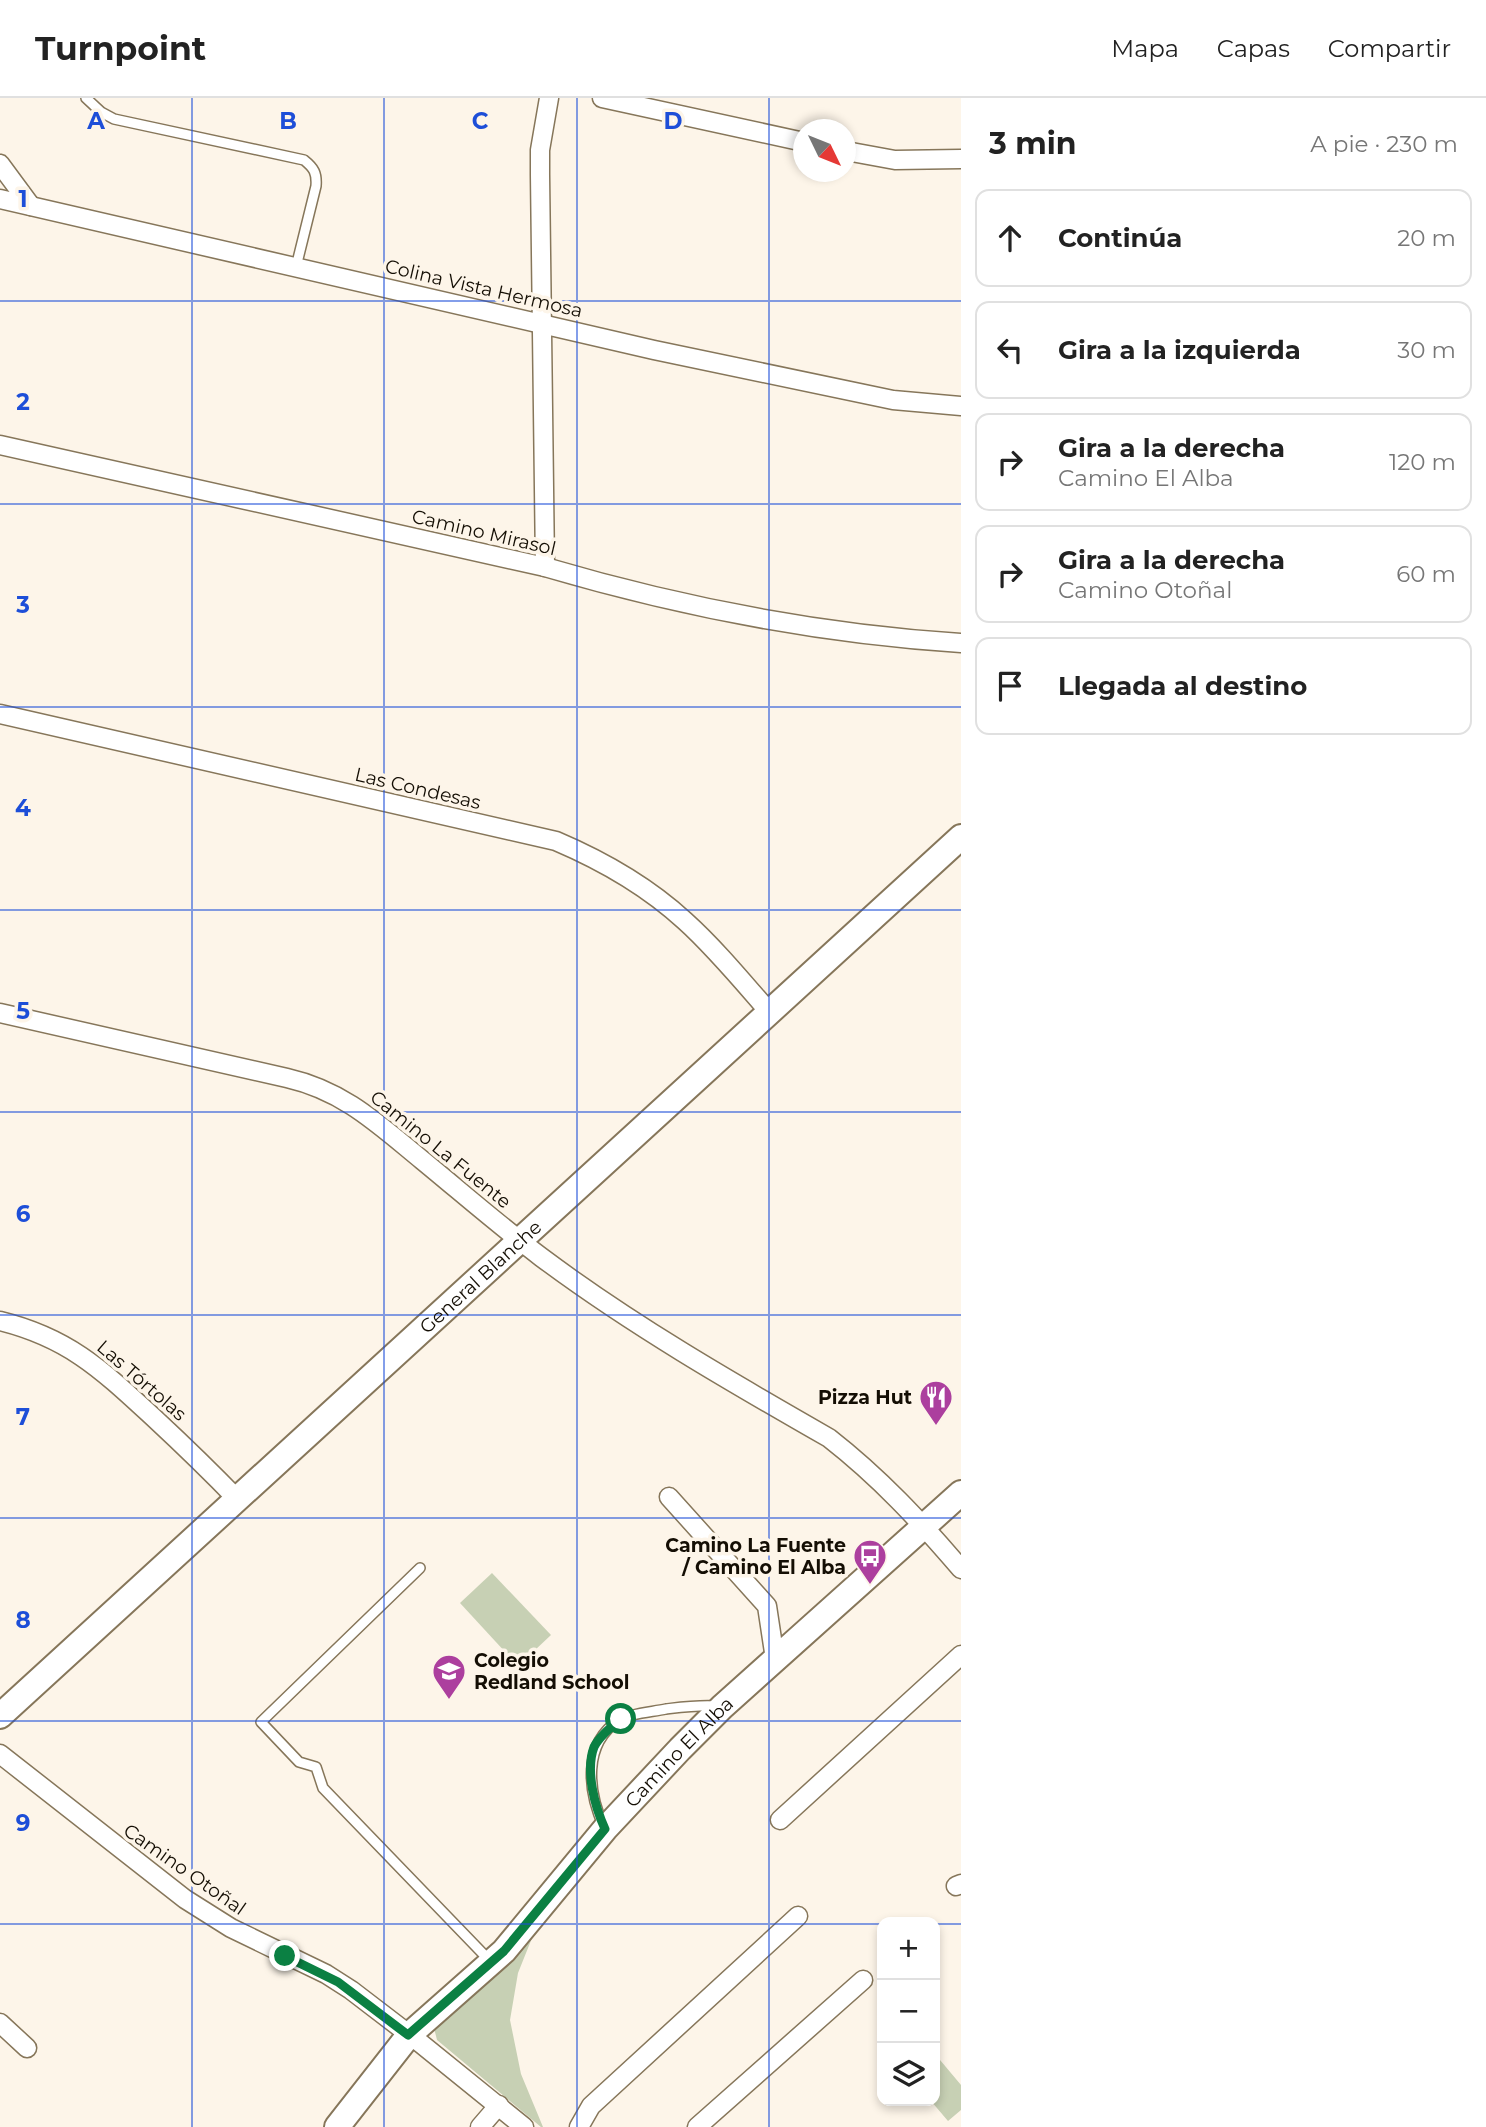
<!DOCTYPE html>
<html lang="es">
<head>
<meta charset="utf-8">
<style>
  :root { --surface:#fff; --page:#f6f6f6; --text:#222; --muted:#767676; --line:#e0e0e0 }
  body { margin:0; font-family:Montserrat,sans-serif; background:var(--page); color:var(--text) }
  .controls { position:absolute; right:21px; bottom:21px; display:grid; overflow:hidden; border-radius:14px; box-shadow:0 4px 10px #0003 }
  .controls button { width:63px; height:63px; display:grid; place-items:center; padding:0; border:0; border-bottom:2px solid var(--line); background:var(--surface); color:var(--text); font:35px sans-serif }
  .compass { position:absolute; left:793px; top:21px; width:63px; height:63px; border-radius:50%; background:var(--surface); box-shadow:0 4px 10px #0003; rotate:133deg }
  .stop { position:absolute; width:21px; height:21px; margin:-16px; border:5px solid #0b8043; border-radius:50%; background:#fff }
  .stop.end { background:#0b8043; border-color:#fff; box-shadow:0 2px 7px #0008 }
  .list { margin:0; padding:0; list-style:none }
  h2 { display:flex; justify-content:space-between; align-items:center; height:91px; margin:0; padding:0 28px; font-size:30px }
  h2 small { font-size:23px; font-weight:400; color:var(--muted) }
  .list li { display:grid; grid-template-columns:46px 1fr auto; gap:21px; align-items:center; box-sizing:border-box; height:98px; margin:0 14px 14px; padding:0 14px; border:2px solid var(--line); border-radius:14px }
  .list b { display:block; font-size:26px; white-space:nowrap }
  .list p { margin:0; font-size:23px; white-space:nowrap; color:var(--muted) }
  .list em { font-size:23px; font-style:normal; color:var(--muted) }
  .icon { flex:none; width:38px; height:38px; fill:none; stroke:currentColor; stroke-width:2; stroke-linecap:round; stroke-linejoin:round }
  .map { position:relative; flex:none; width:961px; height:2029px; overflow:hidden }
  header { display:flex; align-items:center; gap:42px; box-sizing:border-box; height:98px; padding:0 35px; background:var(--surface); border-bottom:2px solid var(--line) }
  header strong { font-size:33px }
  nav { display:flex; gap:38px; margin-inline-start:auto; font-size:24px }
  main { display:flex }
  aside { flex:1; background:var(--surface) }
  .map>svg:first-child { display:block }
  .green { fill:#c7d0b4 }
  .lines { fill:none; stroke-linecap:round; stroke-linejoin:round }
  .service-casing { stroke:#86765a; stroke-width:12 }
  .minor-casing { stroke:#86765a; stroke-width:21 }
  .secondary-casing { stroke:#86765a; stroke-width:28 }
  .service { stroke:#fff; stroke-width:9 }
  .minor { stroke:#fff; stroke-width:18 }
  .secondary { stroke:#fff; stroke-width:24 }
  .route { stroke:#0b8043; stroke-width:9 }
  .grid { fill:none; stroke:#1d4ed8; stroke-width:2; stroke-opacity:0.55 }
  .labels { text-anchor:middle; stroke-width:7; stroke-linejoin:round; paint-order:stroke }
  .street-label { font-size:19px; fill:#140e04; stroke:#fdf5e9 }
  .poi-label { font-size:19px; font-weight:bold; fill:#140e04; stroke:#fdf5e9; text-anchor:end }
  .grid-label { font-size:23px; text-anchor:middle; font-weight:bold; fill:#1d4ed8; stroke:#fdf5e9; stroke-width:7; stroke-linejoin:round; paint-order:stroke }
</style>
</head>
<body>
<header>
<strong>Turnpoint</strong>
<nav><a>Mapa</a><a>Capas</a><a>Compartir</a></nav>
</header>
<main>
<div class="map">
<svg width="961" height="2029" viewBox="0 0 961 2029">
  <rect width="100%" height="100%" fill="#fdf5e9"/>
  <g class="green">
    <polygon points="492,1475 551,1537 518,1568 460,1505"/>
    <polygon points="544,1810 518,1875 510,1922 521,1976 543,2029 541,2029 437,1942 433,1926"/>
    <polygon points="935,1956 961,1987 961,2012 948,2023 931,2003 935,2003"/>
  </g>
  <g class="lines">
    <defs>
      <g id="service">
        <path d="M86,0l15,14 13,7 190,41c10,8 13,13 12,26l-20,81"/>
        <polyline points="420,1470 261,1624 299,1664 316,1669 323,1690 490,1863"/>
        <path d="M604,1729c-16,-35 -22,-83 15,-107 12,-7 33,-8 47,-11 17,-2 32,-4 49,-3"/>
      </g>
      <g id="minor">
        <polyline points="602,0 804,44"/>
        <polyline points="846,53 895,62 961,61"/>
        <polyline points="0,66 31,108"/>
        <polyline points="0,101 654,252 893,302 961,308"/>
        <path d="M0,347l545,122c136,40 274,67 416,76"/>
        <polyline points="545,469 540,77 540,52 549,0"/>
        <path d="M0,616l556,127c47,20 91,45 129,80 30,27 58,61 85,92"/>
        <path d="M0,915l287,65c57,13 91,46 135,82 39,32 78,66 119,97 91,68 190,125 288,181 50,39 91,83 132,131"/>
        <path d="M0,1223c69,17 102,49 153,96 29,27 57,54 85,83"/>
        <polyline points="669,1399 767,1508 775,1561"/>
        <polyline points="0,1656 185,1801 231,1830 326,1876 351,1892 419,1944 524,2029"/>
        <polyline points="780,1722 961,1557"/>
        <polyline points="956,1788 961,1786"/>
        <polyline points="0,1925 27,1950"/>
        <polyline points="480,2029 499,2007"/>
        <polyline points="579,2029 591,2008 798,1818"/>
        <polyline points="697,2029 863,1882"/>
      </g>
      <g id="secondary">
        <path id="s1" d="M0,1618l961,-879"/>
        <path id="s2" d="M337,2029l72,-92 95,-84 101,-122 75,-80 42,-42 239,-214"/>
      </g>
    </defs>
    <use href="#service" class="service-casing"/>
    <use href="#minor" class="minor-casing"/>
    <use href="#secondary" class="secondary-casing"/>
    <use href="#service" class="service"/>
    <use href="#minor" class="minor"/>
    <use href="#secondary" class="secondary"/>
  </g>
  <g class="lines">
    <path class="route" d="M285,1858l53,26 70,53 96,-84 101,-122c-10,-22 -20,-58 -11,-82 5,-10 18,-21 27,-28"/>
  </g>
  <path class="grid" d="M192,0v2029M384,0v2029M577,0v2029M769,0v2029M0,203h961M0,406h961M0,609h961M0,812h961M0,1014h961M0,1217h961M0,1420h961M0,1623h961M0,1826h882M935,1826h26"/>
  <defs>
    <symbol id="restaurant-pin" viewBox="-11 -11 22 30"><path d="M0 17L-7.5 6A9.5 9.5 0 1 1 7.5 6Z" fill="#ac3f9e" stroke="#fdf5e9"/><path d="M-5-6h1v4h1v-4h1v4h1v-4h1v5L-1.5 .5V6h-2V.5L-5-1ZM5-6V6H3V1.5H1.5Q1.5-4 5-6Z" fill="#fff"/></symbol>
    <symbol id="bus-pin" viewBox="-11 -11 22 30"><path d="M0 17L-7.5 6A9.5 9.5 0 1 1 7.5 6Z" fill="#ac3f9e" stroke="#fdf5e9"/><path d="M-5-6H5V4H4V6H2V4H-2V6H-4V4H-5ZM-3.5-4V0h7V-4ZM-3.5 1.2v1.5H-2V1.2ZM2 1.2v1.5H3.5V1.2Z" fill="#fff"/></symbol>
    <symbol id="school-pin" viewBox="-11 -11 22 30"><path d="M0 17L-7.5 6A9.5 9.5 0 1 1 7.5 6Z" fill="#ac3f9e" stroke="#fdf5e9"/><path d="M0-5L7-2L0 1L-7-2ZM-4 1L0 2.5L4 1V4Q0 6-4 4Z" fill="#fff"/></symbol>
  </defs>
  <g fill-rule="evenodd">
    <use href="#restaurant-pin" x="917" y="1280" width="38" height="52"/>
    <use href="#bus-pin" x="851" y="1439" width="38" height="52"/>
    <use href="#school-pin" x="430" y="1554" width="38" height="52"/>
  </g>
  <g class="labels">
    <g class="street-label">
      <text transform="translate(484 190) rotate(13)" y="7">Colina Vista Hermosa</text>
      <text transform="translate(484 434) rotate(13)" y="7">Camino Mirasol</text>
      <text transform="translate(418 690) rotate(13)" y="7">Las Condesas</text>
      <text transform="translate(441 1051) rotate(39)" y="7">Camino La Fuente</text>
      <text dy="7" stroke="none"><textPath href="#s1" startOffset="651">General Blanche</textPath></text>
      <text transform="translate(142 1282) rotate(41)" y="7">Las Tórtolas</text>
      <text dy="7" stroke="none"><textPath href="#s2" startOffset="509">Camino El Alba</textPath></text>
      <text transform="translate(185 1771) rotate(35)" y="7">Camino Otoñal</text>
    </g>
    <g class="poi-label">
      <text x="912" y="1306">Pizza Hut</text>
      <text x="846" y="1454">Camino La Fuente<tspan x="846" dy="22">/ Camino El Alba</tspan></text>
      <text x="474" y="1569" text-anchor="start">Colegio<tspan x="474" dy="22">Redland School</tspan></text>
    </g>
  </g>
  <g class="grid-label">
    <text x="96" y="31">A</text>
    <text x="288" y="31">B</text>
    <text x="480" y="31">C</text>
    <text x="673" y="31">D</text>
    <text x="23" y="109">1</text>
    <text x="23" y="312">2</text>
    <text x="23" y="515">3</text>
    <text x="23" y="718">4</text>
    <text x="23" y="921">5</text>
    <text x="23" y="1124">6</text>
    <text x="23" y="1327">7</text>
    <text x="23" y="1530">8</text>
    <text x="23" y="1733">9</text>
  </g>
</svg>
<div class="controls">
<button>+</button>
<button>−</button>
<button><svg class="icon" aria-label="layers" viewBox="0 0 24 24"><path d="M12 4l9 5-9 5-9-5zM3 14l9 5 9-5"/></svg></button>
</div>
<svg class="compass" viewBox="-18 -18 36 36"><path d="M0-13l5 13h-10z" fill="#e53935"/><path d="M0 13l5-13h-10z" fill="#767676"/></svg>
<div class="stop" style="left:621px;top:1621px"></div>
<div class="stop end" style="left:285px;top:1858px"></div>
</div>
<aside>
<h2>3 min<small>A pie · 230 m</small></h2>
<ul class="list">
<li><svg class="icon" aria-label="ahead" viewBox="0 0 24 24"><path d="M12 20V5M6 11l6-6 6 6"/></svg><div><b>Continúa</b></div><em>20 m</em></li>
<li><svg class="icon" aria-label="left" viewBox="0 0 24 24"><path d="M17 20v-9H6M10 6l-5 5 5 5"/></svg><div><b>Gira a la izquierda</b></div><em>30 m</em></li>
<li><svg class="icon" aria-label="right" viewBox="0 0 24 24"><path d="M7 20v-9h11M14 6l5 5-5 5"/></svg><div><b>Gira a la derecha</b><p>Camino El Alba</p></div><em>120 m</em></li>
<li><svg class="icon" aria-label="right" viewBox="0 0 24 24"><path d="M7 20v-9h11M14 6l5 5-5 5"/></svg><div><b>Gira a la derecha</b><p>Camino Otoñal</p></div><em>60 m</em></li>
<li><svg class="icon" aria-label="arrive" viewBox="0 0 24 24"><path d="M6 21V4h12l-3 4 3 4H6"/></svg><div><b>Llegada al destino</b></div></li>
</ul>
</aside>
</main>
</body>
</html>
